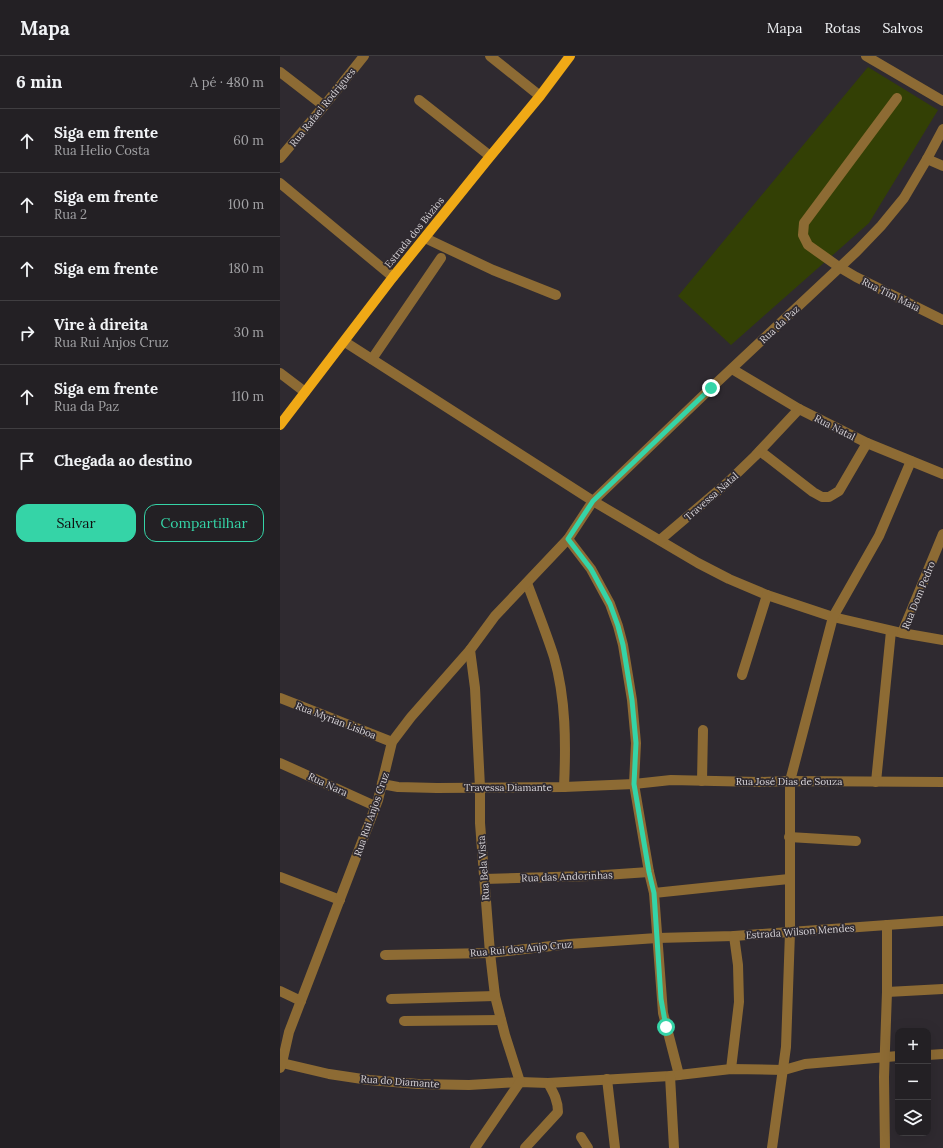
<!DOCTYPE html>
<html lang="pt">
<head>
<meta charset="utf-8">
<style>
  :root { --surface:#232024; --page:#2f2d31; --text:#f1f3f6; --muted:#a3a3a6; --line:#403e41; --accent:#35d4a7 }
  body { margin:0; font-family:Lora,serif; background:var(--page); color:var(--text) }
  .controls { position:absolute; right:12px; bottom:12px; display:grid; overflow:hidden; border-radius:8px; box-shadow:0 4px 16px #0002 }
  .controls button { width:36px; height:36px; display:grid; place-items:center; padding:0; border:0; border-bottom:1px solid var(--line); background:var(--surface); color:var(--text); font:20px sans-serif }
  .stop { position:absolute; width:12px; height:12px; margin:-9px; border:3px solid #35d4a7; border-radius:50%; background:#fff }
  .stop.end { background:#35d4a7; border-color:#fff; box-shadow:0 1px 4px #0008 }
  .list { margin:0; padding:0; list-style:none }
  h2 { display:flex; justify-content:space-between; align-items:center; height:52px; margin:0; padding:0 16px; font-size:17px }
  h2 small { font-size:13px; font-weight:400; color:var(--muted) }
  .list li { display:grid; grid-template-columns:26px 1fr auto; gap:12px; align-items:center; box-sizing:border-box; height:64px; padding:0 16px; border-top:1px solid var(--line) }
  .list b { display:block; font-size:15px; white-space:nowrap }
  .list p { margin:0; font-size:13px; white-space:nowrap; color:var(--muted) }
  .list em { font-size:13px; font-style:normal; color:var(--muted) }
  .actions { display:flex; gap:8px; padding:12px 16px }
  .actions a { flex:1; padding:9px 0; border:1px solid var(--accent); border-radius:12px; text-align:center; font-size:14px; color:var(--accent) }
  .actions .main { background:var(--accent); color:#111 }
  .icon { flex:none; width:22px; height:22px; fill:none; stroke:currentColor; stroke-width:2; stroke-linecap:round; stroke-linejoin:round }
  .map { position:relative; flex:none; width:663px; height:1092px; overflow:hidden }
  header { display:flex; align-items:center; gap:24px; box-sizing:border-box; height:56px; padding:0 20px; background:var(--surface); border-bottom:1px solid var(--line) }
  header strong { font-size:19px }
  nav { display:flex; gap:22px; margin-inline-start:auto; font-size:14px }
  main { display:flex }
  aside { flex:1; background:var(--surface) }
  .map>svg:first-child { display:block }
  .green { fill:#334005 }
  .lines { fill:none; stroke-linecap:round; stroke-linejoin:round }
  .minor { stroke:#8d6b34; stroke-width:10 }
  .major { stroke:#f0a916; stroke-width:10 }
  .route { stroke:#35d4a7; stroke-width:5 }
  .labels { text-anchor:middle; stroke-width:3.5; stroke-linejoin:round; paint-order:stroke }
  .street-label { font-size:10px; fill:#d7d3d7; stroke:#2f2a30 }
</style>
</head>
<body>
<header>
<strong>Mapa</strong>
<nav><a>Mapa</a><a>Rotas</a><a>Salvos</a></nav>
</header>
<main>
<aside>
<h2>6 min<small>A pé · 480 m</small></h2>
<ul class="list">
<li><svg class="icon" aria-label="ahead" viewBox="0 0 24 24"><path d="M12 20V5M6 11l6-6 6 6"/></svg><div><b>Siga em frente</b><p>Rua Helio Costa</p></div><em>60 m</em></li>
<li><svg class="icon" aria-label="ahead" viewBox="0 0 24 24"><path d="M12 20V5M6 11l6-6 6 6"/></svg><div><b>Siga em frente</b><p>Rua 2</p></div><em>100 m</em></li>
<li><svg class="icon" aria-label="ahead" viewBox="0 0 24 24"><path d="M12 20V5M6 11l6-6 6 6"/></svg><div><b>Siga em frente</b></div><em>180 m</em></li>
<li><svg class="icon" aria-label="right" viewBox="0 0 24 24"><path d="M7 20v-9h11M14 6l5 5-5 5"/></svg><div><b>Vire à direita</b><p>Rua Rui Anjos Cruz</p></div><em>30 m</em></li>
<li><svg class="icon" aria-label="ahead" viewBox="0 0 24 24"><path d="M12 20V5M6 11l6-6 6 6"/></svg><div><b>Siga em frente</b><p>Rua da Paz</p></div><em>110 m</em></li>
<li><svg class="icon" aria-label="arrive" viewBox="0 0 24 24"><path d="M6 21V4h12l-3 4 3 4H6"/></svg><div><b>Chegada ao destino</b></div></li>
</ul>
<div class="actions"><a class="main">Salvar</a><a>Compartilhar</a></div>
</aside>
<div class="map">
<svg width="663" height="1092" viewBox="0 0 663 1092">
  <rect width="100%" height="100%" fill="#2f2a30"/>
  <polygon class="green" points="588,11 658,54 589,167 451,289 398,240"/>
  <g class="lines">
    <g class="minor">
      <polyline points="210,0 260,40"/>
      <polyline points="586,0 663,45"/>
      <polyline points="0,16 44,50"/>
      <polyline points="617,42 524,167 523,179 528,189 559,211 576,221 663,264"/>
      <polyline points="139,44 210,100"/>
      <polyline points="0,102 44,50 84,0"/>
      <polyline points="647,103 663,110"/>
      <polyline points="0,127 113,221"/>
      <polyline points="145,182 213,214 276,239"/>
      <polyline points="65,286 313,445 418,507 449,523 487,539 553,561 622,577 663,584"/>
      <polyline points="92,303 161,202"/>
      <polyline points="452,313 519,353 587,387 663,418"/>
      <polyline points="0,317 25,336"/>
      <polyline points="480,395 533,436 542,441 549,441 559,435 587,387"/>
      <polyline points="288,483 311,513 330,548 338,570 343,589 352,644 356,687 354,728 369,816 374,837 383,957 399,1019"/>
      <polyline points="380,484 447,427 475,400 519,353"/>
      <path d="M247,527c9,24 19,49 27,74 12,42 12,87 10,130"/>
      <polyline points="622,577 663,478"/>
      <polyline points="190,594 195,632 200,731 200,767 210,897 215,940 225,979 240,1026"/>
      <polyline points="462,619 487,539"/>
      <polyline points="0,642 112,686"/>
      <polyline points="0,707 95,750"/>
      <polyline points="422,725 423,674"/>
      <polyline points="596,726 611,575"/>
      <polyline points="102,728 118,731 157,732 284,731 354,728 391,724 479,726 510,725 663,726"/>
      <polyline points="509,781 576,785"/>
      <polyline points="0,821 60,844"/>
      <polyline points="204,823 310,820 369,816"/>
      <polyline points="374,837 509,823"/>
      <polyline points="105,899 210,897 289,888 377,882 454,880 663,865"/>
      <polyline points="0,935 21,945"/>
      <polyline points="607,936 663,933"/>
      <polyline points="111,943 215,940"/>
      <polyline points="124,965 221,964"/>
      <polyline points="648,999 663,998"/>
      <polyline points="2,1007 49,1018 89,1024 138,1028 189,1029 240,1026 268,1027 390,1020 451,1013 504,1014 525,1008 618,1000"/>
      <polyline points="0,1012 2,1007 9,976 98,744 112,686 131,661 190,594 215,560 288,483 313,445 431,332 577,195 601,170 624,142 647,103 663,73"/>
      <polyline points="451,1013 459,946 458,909 454,880"/>
      <polyline points="390,1020 394,1092"/>
      <polyline points="327,1023 335,1092"/>
      <polyline points="301,1081 308,1092"/>
      <polyline points="195,1092 240,1026"/>
      <path d="M245,1092l33,-36c0,-12 -5,-20 -10,-29"/>
      <polyline points="492,1092 506,991 510,876 510,725 553,561 599,480 631,405"/>
      <polyline points="605,1092 604,1021 607,936 607,869"/>
    </g>
    <polyline class="major" points="0,369 113,221 208,103 260,40 290,0"/>
  </g>
  <g class="lines">
    <polyline class="route" points="386,971 381,943 374,837 369,816 354,728 356,687 352,644 343,589 338,570 330,548 311,513 288,483 313,445 431,332"/>
  </g>
  <g class="labels">
    <g class="street-label">
      <text transform="translate(42 51) rotate(-51)" y="4">Rua Rafael Rodrigues</text>
      <text transform="translate(134 176) rotate(-51)" y="4">Estrada dos Búzios</text>
      <text transform="translate(611 238) rotate(26)" y="4">Rua Tim Maia</text>
      <text transform="translate(499 268) rotate(-43)" y="4">Rua da Paz</text>
      <text transform="translate(555 371) rotate(27)" y="4">Rua Natal</text>
      <text transform="translate(431 440) rotate(-41)" y="4">Travessa Natal</text>
      <text transform="translate(638 539) rotate(-68)" y="4">Rua Dom Pedro</text>
      <text transform="translate(56 664) rotate(21)" y="4">Rua Myrian Lisboa</text>
      <text x="509" y="729">Rua José Dias de Souza</text>
      <text transform="translate(48 728) rotate(25)" y="4">Rua Nara</text>
      <text x="228" y="735">Travessa Diamante</text>
      <text transform="translate(91 758) rotate(-71)" y="4">Rua Rui Anjos Cruz</text>
      <text transform="translate(203 812) rotate(-94)" y="4">Rua Bela Vista</text>
      <text transform="translate(287 820) rotate(-2)" y="4">Rua das Andorinhas</text>
      <text transform="translate(520 875) rotate(-4)" y="4">Estrada Wilson Mendes</text>
      <text transform="translate(241 892) rotate(-5)" y="4">Rua Rui dos Anjo Cruz</text>
      <text transform="translate(120 1025) rotate(4)" y="4">Rua do Diamante</text>
    </g>
  </g>
</svg>
<div class="controls">
<button>+</button>
<button>−</button>
<button><svg class="icon" aria-label="layers" viewBox="0 0 24 24"><path d="M12 4l9 5-9 5-9-5zM3 14l9 5 9-5"/></svg></button>
</div>
<div class="stop" style="left:386px;top:971px"></div>
<div class="stop end" style="left:431px;top:332px"></div>
</div>
</main>
</body>
</html>
